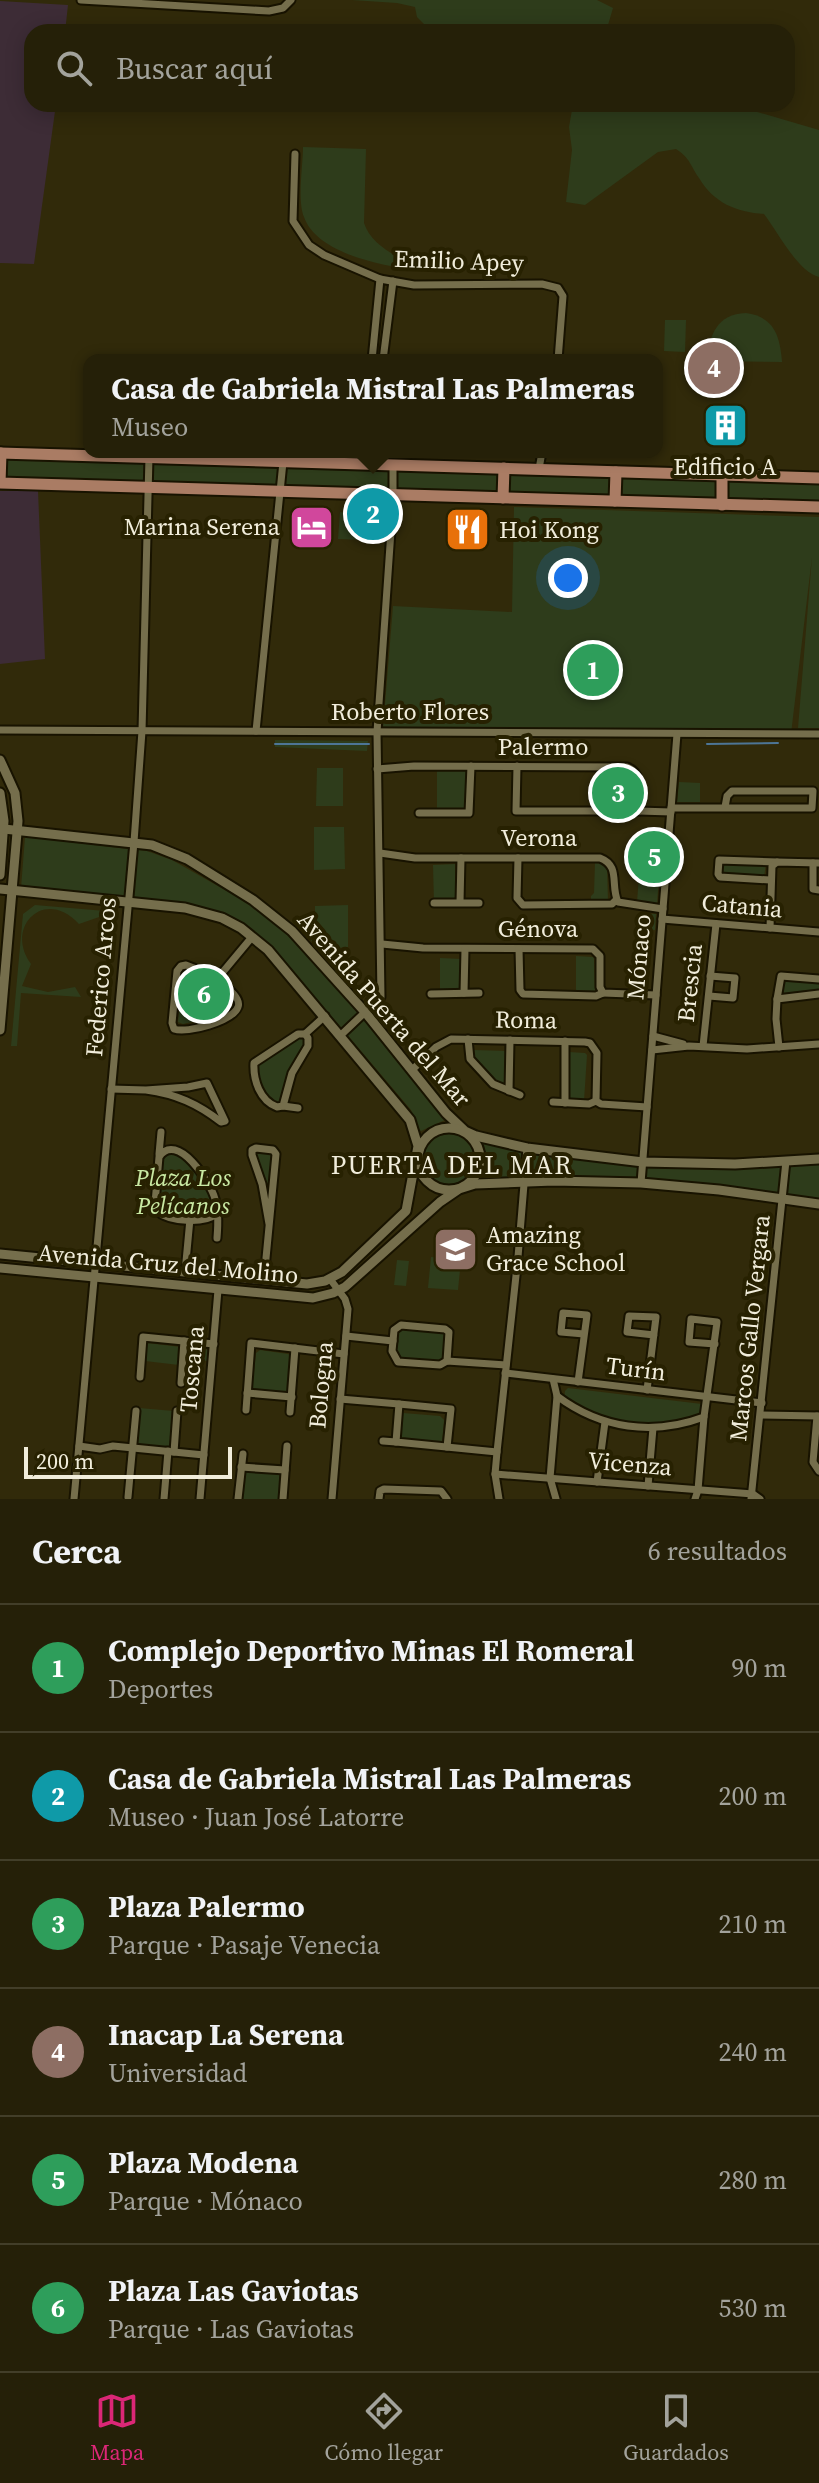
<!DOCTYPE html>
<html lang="es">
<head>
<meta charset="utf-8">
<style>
  :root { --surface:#252008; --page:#2d2812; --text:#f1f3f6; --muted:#a3a39c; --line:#423e29; --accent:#db2777 }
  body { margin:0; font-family:"Source Serif 4",serif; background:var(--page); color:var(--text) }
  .scale { position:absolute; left:24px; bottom:20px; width:208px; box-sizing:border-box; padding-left:8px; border:4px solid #f1eddb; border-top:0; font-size:22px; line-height:28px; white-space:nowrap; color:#f1eddb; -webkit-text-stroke:6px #272101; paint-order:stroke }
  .you { position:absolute; left:568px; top:578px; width:28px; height:28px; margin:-20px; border:6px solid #fff; border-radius:50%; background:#1a73e8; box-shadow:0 0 0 12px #1a73e833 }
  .badge { display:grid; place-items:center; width:52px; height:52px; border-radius:50%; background:var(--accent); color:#fff; font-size:26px; font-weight:700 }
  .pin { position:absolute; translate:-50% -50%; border:4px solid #fff; box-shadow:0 2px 8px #0006 }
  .popup { position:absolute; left:83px; top:354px; width:580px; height:104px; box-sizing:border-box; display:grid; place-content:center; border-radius:16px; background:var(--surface); filter:drop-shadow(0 2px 6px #0005); font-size:26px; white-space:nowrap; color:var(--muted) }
  .popup b { font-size:30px; color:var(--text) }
  .popup::after { content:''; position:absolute; left:50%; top:100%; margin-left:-16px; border:16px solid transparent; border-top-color:var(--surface) }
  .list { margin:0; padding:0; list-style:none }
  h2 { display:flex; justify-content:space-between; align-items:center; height:104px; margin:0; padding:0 32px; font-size:34px }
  h2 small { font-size:26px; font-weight:400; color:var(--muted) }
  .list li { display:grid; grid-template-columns:52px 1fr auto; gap:24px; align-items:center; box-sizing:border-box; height:128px; padding:0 32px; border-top:2px solid var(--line) }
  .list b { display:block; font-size:30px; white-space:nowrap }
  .list p { margin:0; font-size:26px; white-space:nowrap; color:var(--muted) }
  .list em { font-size:26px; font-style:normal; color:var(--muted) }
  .icon { flex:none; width:44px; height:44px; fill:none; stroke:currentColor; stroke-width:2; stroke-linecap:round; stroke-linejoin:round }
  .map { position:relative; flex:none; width:819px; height:1499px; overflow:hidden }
  .search { position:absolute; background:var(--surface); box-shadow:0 4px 20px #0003; left:24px; right:24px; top:24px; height:88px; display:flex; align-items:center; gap:20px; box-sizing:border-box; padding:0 28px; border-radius:24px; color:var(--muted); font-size:30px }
  .sheet { height:872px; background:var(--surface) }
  nav { display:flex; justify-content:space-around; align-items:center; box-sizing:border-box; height:112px; border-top:2px solid var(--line); background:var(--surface); font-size:22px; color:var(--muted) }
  nav a { display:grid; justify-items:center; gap:4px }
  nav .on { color:var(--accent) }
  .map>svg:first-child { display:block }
  .industrial { fill:#3d2c36 }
  .green { fill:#2e3c1b }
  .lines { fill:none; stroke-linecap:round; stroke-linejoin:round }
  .stream { stroke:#4d7596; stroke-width:2 }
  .minor-casing { stroke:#181300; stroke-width:11 }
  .tertiary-casing { stroke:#181300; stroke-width:13 }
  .primary-casing { stroke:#181300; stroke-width:15 }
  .minor { stroke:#756e4c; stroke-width:7 }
  .tertiary { stroke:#756e4c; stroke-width:9 }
  .primary { stroke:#aa7c64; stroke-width:11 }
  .labels { text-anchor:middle; stroke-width:8; stroke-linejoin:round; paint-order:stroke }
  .street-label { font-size:24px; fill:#f1eddb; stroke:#272101 }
  .poi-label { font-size:24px; fill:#f1eddb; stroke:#272101; text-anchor:start }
  .park-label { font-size:24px; font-style:italic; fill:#c9e9a3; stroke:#272101 }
  .neighbourhood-label { font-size:26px; letter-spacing:2px; fill:#f1eddb; stroke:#272101 }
</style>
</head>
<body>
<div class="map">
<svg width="819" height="1499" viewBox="0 0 819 1499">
  <rect width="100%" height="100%" fill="#312a0a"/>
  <g class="industrial">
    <polygon points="0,1 68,5 65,32 32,32 32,104 56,104 34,264 0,263"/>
    <polygon points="0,491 38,491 45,659 0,664"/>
  </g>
  <g class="green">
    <polygon points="352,0 597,0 613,8 606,32 534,32 524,29 520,32 432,32 417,17 415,7 397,3"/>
    <path d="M573,104h157l89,26v147c-21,-5 -42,-46 -55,-63 -28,-2 -50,-11 -65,-36 -9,-13 -9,-20 -23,-29l-18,3 -73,53 -19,-3 6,-52 -3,-23z"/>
    <path d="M303,147l63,2 -2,74c8,25 40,37 62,48 -36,-3 -109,-16 -122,-54 -7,-17 -1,-51 -1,-70z"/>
    <path d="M746,313c29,4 34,24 36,49l-75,-1c2,-26 10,-47 39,-48z"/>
    <polygon points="665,320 686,320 685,352 664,351"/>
    <polygon points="0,456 819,481 819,505 0,480"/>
    <polygon points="514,507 819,517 819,728 798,728 812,557 791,734 383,728 393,606 512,612"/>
    <polygon points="340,512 350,513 350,518 356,517 356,524 361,525 361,531 366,532 365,540 338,539"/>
    <polygon points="275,740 368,741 367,751 275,747"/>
    <polygon points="317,768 343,768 343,806 316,806"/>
    <polygon points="437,769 466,769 466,810 437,809"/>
    <polygon points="605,770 626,771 630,775 630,808 606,808"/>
    <polygon points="679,782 700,783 700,802 677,802"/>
    <polygon points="314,827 344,827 345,869 314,870"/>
    <polygon points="25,837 147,851 172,860 255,907 282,929 366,1021 447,1117 447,1119 421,1131 419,1129 411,1110 276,951 254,932 229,917 192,905 150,899 21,888"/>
    <polygon points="648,839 662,839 657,904 637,902 639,876 644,875"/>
    <polygon points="726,862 766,864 764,877 725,875 721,872 721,865"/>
    <polygon points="595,863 607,864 608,901 591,902 591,896 594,893"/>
    <polygon points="455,864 455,897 451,902 434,903 433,865"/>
    <path d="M35,905l82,7 2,4h-17l-23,8c-35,-38 -75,4 -48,40l-9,22 26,6 27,-5 6,10 -60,-4 -4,53h-6l12,-132z"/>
    <polygon points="348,905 348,947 338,948 337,967 303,932 315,921 315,906"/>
    <polygon points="639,914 656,914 655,930 637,929"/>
    <polygon points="576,956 593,957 594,959 595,994 576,994"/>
    <polygon points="440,958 462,959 463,992 440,993"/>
    <path d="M185,968c18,8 38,16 47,34 -14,12 -31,18 -49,22l-5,-2 5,-53z"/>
    <polygon points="789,979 819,983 819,989 784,993 783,981"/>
    <polygon points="299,1035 306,1039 306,1046 281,1104 270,1103 256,1077 256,1064"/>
    <polygon points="473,1050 508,1051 507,1089 500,1086 472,1058"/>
    <polygon points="569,1052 585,1053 587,1055 584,1101 567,1100"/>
    <circle cx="449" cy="1158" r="26"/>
    <path d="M480,1143c51,6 102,18 153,23 62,5 125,-1 186,-3v40l-161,-24 -80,-3 -98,3c6,-12 9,-25 0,-36z"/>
    <polygon points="256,1151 274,1153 270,1186 264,1184 254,1156"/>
    <path d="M164,1153h13c20,17 35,33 37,60l-8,5 -43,-4 -6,-11 4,-46z"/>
    <polygon points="431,1257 461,1260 458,1290 428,1288"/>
    <polygon points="397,1260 409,1261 406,1286 394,1285"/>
    <polygon points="401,1325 449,1332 447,1361 440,1365 398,1362 394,1357 394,1330"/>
    <polygon points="147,1343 181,1347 179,1365 145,1361"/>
    <polygon points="185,1346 205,1348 208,1351 208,1361 184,1359"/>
    <polygon points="260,1350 288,1354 291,1356 288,1392 285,1396 255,1393 252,1390 256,1353"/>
    <path d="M568,1388l134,16 -1,9c-43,19 -98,10 -137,-14l1,-8z"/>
    <polygon points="139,1408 174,1411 171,1447 136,1444"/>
    <polygon points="403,1413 440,1416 444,1420 442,1444 404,1440 401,1437"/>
    <polygon points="244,1471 282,1474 280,1499 242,1499"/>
  </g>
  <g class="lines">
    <g class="stream">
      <polyline points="275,744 369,744"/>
      <polyline points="707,744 778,743"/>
    </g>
    <defs>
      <g id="minor">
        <polyline points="81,0 269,11 283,8 291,0"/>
        <polyline points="295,154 293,221 309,245 324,255 380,279 414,285 542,284 558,288 563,296 558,360"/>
        <polyline points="372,360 380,279"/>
        <polyline points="383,360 393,281"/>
        <polyline points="370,464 372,452"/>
        <polyline points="539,469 542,452"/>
        <polyline points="0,730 819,734"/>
        <polyline points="256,731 283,462"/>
        <polyline points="517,766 516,811 639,811"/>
        <path d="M377,769l37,-3 213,1c17,6 12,29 12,44l32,1"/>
        <polyline points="671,808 812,808 813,791 732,791 727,796 725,807"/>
        <polyline points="419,813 469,813 471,766"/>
        <path d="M380,853l35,5h185c21,8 10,27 18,44l45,7"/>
        <polyline points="518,858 517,898 523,905 612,904 616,900"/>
        <polyline points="813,863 813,889 819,890"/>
        <polyline points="770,880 720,877 718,874 719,860 777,862"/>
        <polyline points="460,902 461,858"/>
        <polyline points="434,903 479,903"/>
        <polyline points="662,919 819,932"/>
        <polyline points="770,928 772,866 777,862 819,863"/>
        <polyline points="382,944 423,948 593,949 600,956 600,987 603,993 656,995"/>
        <polyline points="519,949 520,990 523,994 596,996 603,993"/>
        <path d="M186,965c12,4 58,27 52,42 -5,14 -51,27 -64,22l-2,-6 5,-52 4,-5z"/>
        <polyline points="217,979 252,937"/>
        <polyline points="464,993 465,949"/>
        <polyline points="431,994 479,993"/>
        <polyline points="709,996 733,998 735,978 710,976"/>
        <polyline points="777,999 781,976 819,979"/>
        <path d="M298,1034h7l3,4v8l-16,27 -9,33 -6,1c-17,-6 -24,-27 -23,-44z"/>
        <polyline points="305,1034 325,1016"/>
        <polyline points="341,1035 381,997 377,732 393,502 393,465"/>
        <polyline points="653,1036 683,1044"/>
        <polyline points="468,1039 470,1059 493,1084 520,1095"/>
        <polyline points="703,1046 716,924"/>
        <polyline points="779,1047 776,1019 777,999 819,994"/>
        <polyline points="652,1050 689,1046 747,1049 819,1044"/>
        <polyline points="412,1070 436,1047 451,1039 585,1042 590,1043 597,1053 596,1101 601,1104 647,1107"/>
        <path d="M111,1089l35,1 42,-3 19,-4 18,38 -4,1c-23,-18 -45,-28 -75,-32"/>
        <polyline points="509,1091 510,1040"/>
        <polyline points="553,1102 589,1104 596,1101"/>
        <polyline points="565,1103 565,1041"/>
        <polyline points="283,1106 298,1108"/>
        <polyline points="159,1154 161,1132"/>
        <polyline points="641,1183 677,734"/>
        <path d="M216,1214c-12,10 -47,8 -59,-3l-2,-8 4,-46c18,-27 52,26 56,42 4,12 3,27 2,39"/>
        <polyline points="185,1272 190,1219"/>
        <polyline points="264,1279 276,1154 273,1150 256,1148 252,1150 252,1155 262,1184 269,1224"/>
        <polyline points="330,1279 345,1299 348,1309 332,1499"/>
        <polyline points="346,1336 393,1341 392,1351 398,1362 440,1365 447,1361 506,1365"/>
        <polyline points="393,1341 394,1330 401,1325 445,1329 449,1332 447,1361"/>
        <polyline points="505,1373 762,1403"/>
        <polyline points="140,1377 143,1337 214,1344"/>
        <path d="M553,1379l4,17c44,33 96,40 147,21l13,-95 -26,-3 -2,23 26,2"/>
        <polyline points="578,1382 587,1315 563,1313 561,1332 584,1334"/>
        <polyline points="181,1383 184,1341"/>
        <polyline points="647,1390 656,1317 629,1316 627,1332 654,1335"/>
        <polyline points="247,1393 292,1397"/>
        <polyline points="340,1399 399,1404 396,1442 497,1452"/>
        <polyline points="399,1404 451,1409 447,1447"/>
        <polyline points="246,1410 251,1343 344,1354"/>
        <polyline points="290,1412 295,1348"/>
        <polyline points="761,1415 819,1416"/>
        <polyline points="817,1416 813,1462 819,1471"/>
        <polyline points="383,1441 396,1442"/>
        <polyline points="79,1446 100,1449 113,1446 204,1455"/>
        <polyline points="174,1452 177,1411"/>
        <polyline points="241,1467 285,1470"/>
        <polyline points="495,1474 753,1494 760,1499"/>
        <polyline points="597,1482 605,1422"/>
        <polyline points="648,1486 653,1428"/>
        <polyline points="128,1497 136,1411"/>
        <polyline points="74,1499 134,842 142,731 149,457"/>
        <polyline points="164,1499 168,1451"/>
        <polyline points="200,1499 218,1290"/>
        <polyline points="238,1499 243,1454"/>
        <polyline points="283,1499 287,1446"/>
        <polyline points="379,1499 380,1491 384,1489 441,1491 447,1499"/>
        <polyline points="499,1499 495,1474 497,1452 518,1257 527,1148"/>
        <polyline points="556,1499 550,1478 557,1396"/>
        <polyline points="695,1499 698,1490 704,1417"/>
        <polyline points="751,1499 786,1161"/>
      </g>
      <g id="tertiary">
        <polyline points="0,760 15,793 18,821 0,1030"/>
        <polyline points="0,793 4,821 0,875"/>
        <polyline points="4,829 152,845 187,859 253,900 292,931 365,1012 446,1113 465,1131 476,1136 527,1148 643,1162 735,1164 819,1159"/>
        <polyline points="0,889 185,908 222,918 241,928 268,950 410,1120 418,1146 406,1211 342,1272 325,1281 307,1284 0,1254"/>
        <circle cx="449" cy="1159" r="31"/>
        <polyline points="0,1268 313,1298 333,1293 345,1287 440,1202 459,1189 475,1184 554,1181 641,1183 719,1190 819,1204"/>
      </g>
      <g id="primary">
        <polyline points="0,453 819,478"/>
        <polyline points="1,453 0,483 819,507"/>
        <polyline points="503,498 504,468"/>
        <polyline points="615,501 616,472"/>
        <polyline points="722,505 722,475"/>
      </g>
    </defs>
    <use href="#minor" class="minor-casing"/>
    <use href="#tertiary" class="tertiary-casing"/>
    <use href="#primary" class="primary-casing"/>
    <use href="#minor" class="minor"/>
    <use href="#tertiary" class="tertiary"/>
    <use href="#primary" class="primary"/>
  </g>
  <defs>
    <symbol id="building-square" viewBox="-11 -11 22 22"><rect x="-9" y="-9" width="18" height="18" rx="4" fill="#0f9aa8" stroke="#272101"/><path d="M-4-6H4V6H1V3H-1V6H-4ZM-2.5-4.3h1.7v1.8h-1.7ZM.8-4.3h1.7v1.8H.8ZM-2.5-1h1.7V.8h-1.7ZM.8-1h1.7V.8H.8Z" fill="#fff"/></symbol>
    <symbol id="hotel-square" viewBox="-11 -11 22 22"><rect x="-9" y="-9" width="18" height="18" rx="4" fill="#d1479c" stroke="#272101"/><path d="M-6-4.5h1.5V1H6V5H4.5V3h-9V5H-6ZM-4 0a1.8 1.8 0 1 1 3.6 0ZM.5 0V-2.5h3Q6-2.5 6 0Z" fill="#fff"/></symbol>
    <symbol id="restaurant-square" viewBox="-11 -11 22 22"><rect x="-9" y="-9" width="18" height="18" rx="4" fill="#e8710a" stroke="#272101"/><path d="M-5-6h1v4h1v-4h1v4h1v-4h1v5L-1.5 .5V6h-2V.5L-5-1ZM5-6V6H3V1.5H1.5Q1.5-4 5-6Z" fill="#fff"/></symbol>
    <symbol id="school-square" viewBox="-11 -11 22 22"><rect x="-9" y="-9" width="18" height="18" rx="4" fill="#8d6e63" stroke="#272101"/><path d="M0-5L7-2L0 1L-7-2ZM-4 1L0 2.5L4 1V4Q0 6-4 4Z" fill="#fff"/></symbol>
  </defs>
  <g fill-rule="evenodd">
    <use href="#building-square" x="700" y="400" width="51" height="51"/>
    <use href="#hotel-square" x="286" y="502" width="51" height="51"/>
    <use href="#restaurant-square" x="442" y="504" width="51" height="51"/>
    <use href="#school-square" x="430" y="1224" width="51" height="51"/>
  </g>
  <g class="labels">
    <g class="street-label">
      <text transform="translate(459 261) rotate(2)" y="8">Emilio Apey</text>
      <text x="410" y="720">Roberto Flores</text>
      <text x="543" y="755">Palermo</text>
      <text x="539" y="846">Verona</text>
      <text transform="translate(742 906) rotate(5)" y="8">Catania</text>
      <text x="538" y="937">Génova</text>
      <text transform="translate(639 957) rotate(-85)" y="8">Mónaco</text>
      <text transform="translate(101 977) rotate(-85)" y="8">Federico Arcos</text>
      <text transform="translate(690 983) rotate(-84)" y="8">Brescia</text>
      <text transform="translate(384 1009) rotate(49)" y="8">Avenida Puerta del Mar</text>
      <text transform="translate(526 1020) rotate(1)" y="8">Roma</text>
      <text transform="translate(168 1264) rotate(5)" y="8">Avenida Cruz del Molino</text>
      <text transform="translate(750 1328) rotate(-84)" y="8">Marcos Gallo Vergara</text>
      <text transform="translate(192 1369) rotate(-85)" y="8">Toscana</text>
      <text transform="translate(636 1369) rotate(7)" y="8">Turín</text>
      <text transform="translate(321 1385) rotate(-85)" y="8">Bologna</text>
      <text transform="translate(630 1464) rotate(5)" y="8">Vicenza</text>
    </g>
    <g class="poi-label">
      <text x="725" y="475" text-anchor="middle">Edificio A</text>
      <text x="280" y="535" text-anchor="end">Marina Serena</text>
      <text x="499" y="538">Hoi Kong</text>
      <text x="486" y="1243">Amazing<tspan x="486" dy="28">Grace School</tspan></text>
    </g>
    <g class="park-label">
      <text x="183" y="1186">Plaza Los<tspan x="183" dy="28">Pelícanos</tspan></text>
    </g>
    <g class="neighbourhood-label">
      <text x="452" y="1174">PUERTA DEL MAR</text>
    </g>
  </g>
</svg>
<div class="scale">200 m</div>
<div class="you"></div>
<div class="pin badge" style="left:593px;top:670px;background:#2e9e5b">1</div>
<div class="pin badge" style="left:373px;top:514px;background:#0f9aa8">2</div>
<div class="popup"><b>Casa de Gabriela Mistral Las Palmeras</b>Museo</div>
<div class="pin badge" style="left:618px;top:793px;background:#2e9e5b">3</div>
<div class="pin badge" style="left:714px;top:368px;background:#8d6e63">4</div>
<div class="pin badge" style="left:654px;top:857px;background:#2e9e5b">5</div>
<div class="pin badge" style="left:204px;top:994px;background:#2e9e5b">6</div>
<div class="search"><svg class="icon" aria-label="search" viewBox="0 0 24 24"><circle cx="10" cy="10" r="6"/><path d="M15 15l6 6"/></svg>Buscar aquí</div>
</div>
<section class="sheet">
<h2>Cerca<small>6 resultados</small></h2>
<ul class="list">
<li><span class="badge" style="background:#2e9e5b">1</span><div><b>Complejo Deportivo Minas El Romeral</b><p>Deportes</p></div><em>90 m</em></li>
<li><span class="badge" style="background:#0f9aa8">2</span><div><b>Casa de Gabriela Mistral Las Palmeras</b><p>Museo · Juan José Latorre</p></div><em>200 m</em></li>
<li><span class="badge" style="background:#2e9e5b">3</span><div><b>Plaza Palermo</b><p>Parque · Pasaje Venecia</p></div><em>210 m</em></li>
<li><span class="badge" style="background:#8d6e63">4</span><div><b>Inacap La Serena</b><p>Universidad</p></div><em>240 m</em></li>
<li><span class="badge" style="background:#2e9e5b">5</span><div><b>Plaza Modena</b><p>Parque · Mónaco</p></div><em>280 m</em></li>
<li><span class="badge" style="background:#2e9e5b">6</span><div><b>Plaza Las Gaviotas</b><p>Parque · Las Gaviotas</p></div><em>530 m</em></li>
</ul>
</section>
<nav>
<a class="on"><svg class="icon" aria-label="map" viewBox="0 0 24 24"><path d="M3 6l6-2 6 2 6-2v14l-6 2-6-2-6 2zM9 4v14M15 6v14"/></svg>Mapa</a>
<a><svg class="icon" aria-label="directions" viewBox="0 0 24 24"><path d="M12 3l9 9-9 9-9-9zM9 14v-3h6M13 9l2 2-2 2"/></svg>Cómo llegar</a>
<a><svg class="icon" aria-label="saved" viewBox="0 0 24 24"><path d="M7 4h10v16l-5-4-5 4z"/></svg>Guardados</a>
</nav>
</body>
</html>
